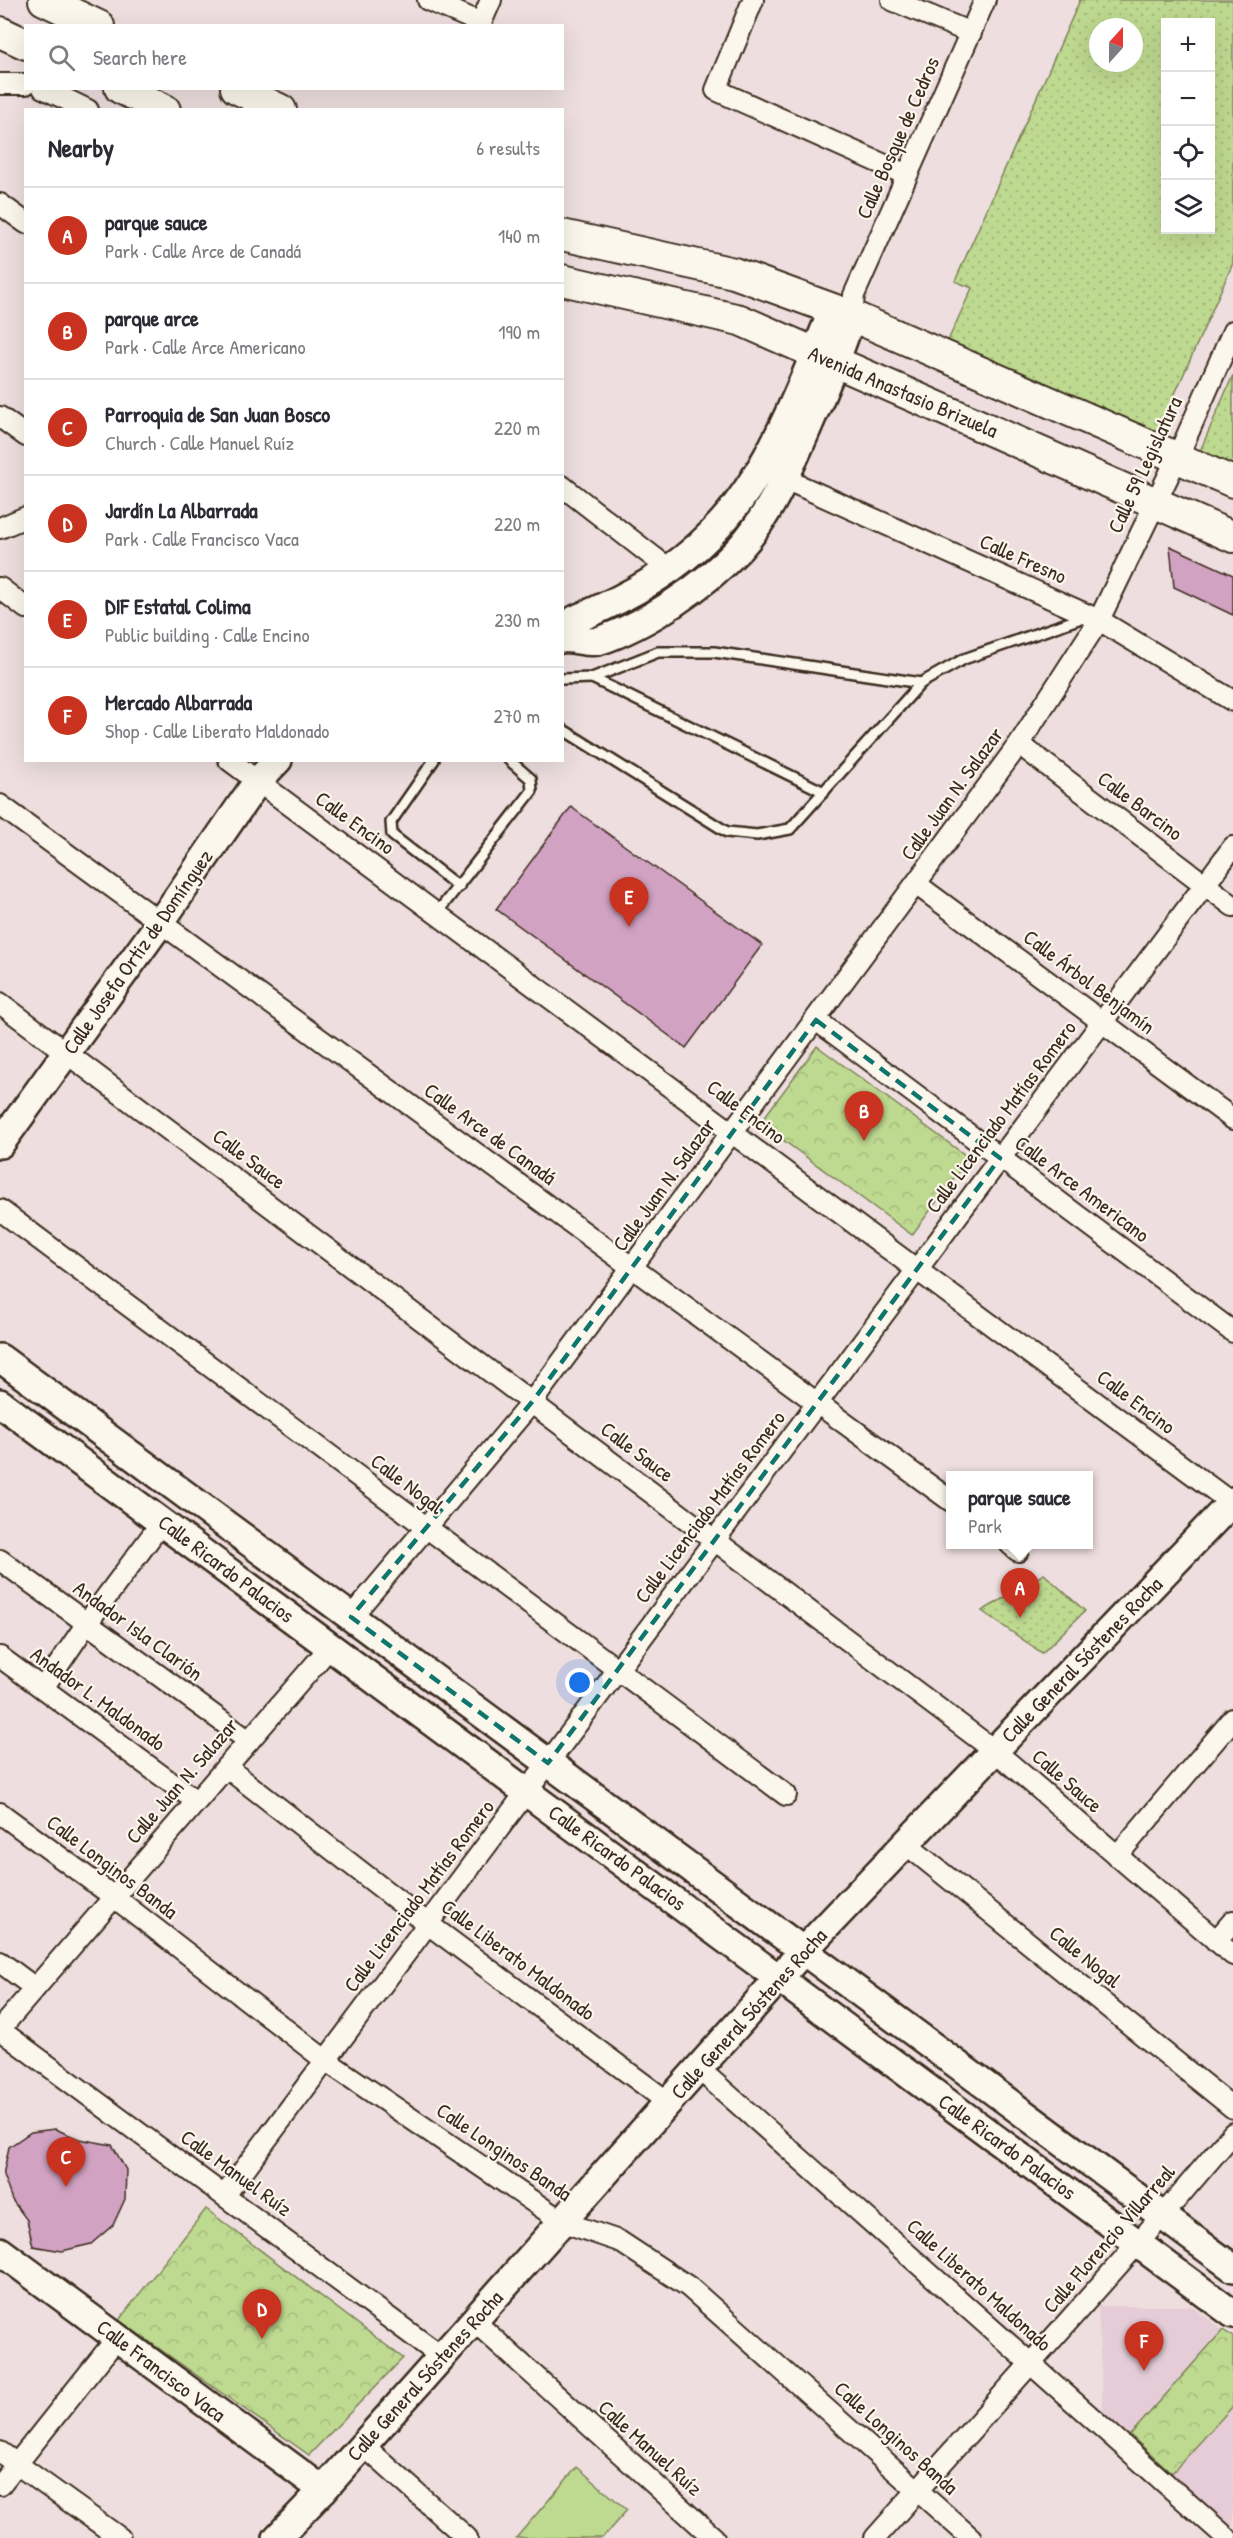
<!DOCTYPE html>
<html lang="en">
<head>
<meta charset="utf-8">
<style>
  :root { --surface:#fff; --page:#f2f2f3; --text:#2b2b33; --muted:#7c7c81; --line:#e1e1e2; --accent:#c8321e }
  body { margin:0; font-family:"Patrick Hand",sans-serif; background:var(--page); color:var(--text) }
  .controls { position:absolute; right:18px; top:18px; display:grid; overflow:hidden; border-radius:0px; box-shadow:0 6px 24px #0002 }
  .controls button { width:54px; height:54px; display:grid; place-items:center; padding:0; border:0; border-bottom:2px solid var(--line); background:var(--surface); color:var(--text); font:30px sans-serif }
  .compass { position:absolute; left:1089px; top:18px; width:54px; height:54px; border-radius:50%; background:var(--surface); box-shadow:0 6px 24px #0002; rotate:21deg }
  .you { position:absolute; left:580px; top:1683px; width:21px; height:21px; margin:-15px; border:4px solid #fff; border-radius:50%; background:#1a73e8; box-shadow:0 0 0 9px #1a73e833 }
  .badge { display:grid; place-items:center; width:39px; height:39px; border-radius:50%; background:var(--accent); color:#fff; font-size:20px; font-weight:700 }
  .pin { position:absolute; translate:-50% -50px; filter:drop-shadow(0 2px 3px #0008) }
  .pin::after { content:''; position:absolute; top:32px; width:21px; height:18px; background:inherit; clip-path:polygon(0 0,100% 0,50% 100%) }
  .popup { position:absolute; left:946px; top:1471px; width:147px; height:78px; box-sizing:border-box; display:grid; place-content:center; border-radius:0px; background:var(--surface); filter:drop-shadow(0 2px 4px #0005); font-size:20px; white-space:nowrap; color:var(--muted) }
  .popup b { font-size:22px; color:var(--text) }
  .popup::after { content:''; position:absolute; left:50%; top:100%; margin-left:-12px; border:12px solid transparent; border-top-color:var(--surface) }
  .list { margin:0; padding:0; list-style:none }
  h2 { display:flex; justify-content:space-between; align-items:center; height:78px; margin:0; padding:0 24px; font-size:26px }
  h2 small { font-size:20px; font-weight:400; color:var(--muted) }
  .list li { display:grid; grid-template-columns:39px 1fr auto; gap:18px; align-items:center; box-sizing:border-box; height:96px; padding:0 24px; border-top:2px solid var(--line) }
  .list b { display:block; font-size:22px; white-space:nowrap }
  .list p { margin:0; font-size:20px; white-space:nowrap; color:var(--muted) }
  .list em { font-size:20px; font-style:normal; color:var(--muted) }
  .icon { flex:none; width:33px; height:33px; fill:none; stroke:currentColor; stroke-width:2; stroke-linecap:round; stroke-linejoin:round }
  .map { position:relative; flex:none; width:1233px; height:2538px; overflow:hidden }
  .search { position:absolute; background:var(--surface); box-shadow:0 6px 24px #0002; left:24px; top:24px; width:540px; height:66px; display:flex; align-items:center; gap:15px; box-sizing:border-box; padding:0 21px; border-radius:0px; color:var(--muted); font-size:22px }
  .panel { position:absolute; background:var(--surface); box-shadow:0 6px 24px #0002; left:24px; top:108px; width:540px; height:654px; border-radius:0px }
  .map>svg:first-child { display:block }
  .built { fill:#e5ccd6 }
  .grass { fill:url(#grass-dots); stroke:#7c8257; stroke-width:1.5; fill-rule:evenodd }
  .park { fill:url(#park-crowns); stroke:#7c8257; stroke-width:1.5 }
  .pitch { fill:#bed990; stroke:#7c8257; stroke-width:1.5 }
  .building { fill:#d1a2c2; stroke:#3b2a1e; stroke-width:1.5 }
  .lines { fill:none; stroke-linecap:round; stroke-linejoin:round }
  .lane-casing { stroke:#3b2a1e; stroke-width:14 }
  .street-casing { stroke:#3b2a1e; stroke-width:24 }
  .secondary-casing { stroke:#3b2a1e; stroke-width:32 }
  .primary-casing { stroke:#3b2a1e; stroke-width:34 }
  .lane { stroke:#fbf7ec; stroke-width:9 }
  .street { stroke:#fbf7ec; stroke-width:20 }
  .secondary { stroke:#fbf7ec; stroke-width:27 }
  .primary { stroke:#fbf7ec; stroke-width:30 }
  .marked { fill:none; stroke:#0f766e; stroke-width:4.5; stroke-dasharray:12 8; stroke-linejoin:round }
  .labels { text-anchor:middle; stroke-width:4.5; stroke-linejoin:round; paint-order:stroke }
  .street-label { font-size:21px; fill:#3b2a1e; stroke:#fbf7ec }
</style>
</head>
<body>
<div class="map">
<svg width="1233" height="2538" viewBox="0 0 1233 2538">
  <defs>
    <pattern id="grass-dots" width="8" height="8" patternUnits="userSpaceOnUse" patternTransform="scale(1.5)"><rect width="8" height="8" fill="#bed990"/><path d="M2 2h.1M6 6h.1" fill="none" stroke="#a4ba7c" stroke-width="1.8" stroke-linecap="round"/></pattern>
    <pattern id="park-crowns" width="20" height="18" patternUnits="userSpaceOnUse" patternTransform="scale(1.5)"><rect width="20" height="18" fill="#bed990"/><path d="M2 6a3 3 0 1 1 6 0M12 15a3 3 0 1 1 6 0" fill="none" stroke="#a4ba7c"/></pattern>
  </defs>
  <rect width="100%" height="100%" fill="#eededf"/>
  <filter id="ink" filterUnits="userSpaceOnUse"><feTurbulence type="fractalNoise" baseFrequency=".0167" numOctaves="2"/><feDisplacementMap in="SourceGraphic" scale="12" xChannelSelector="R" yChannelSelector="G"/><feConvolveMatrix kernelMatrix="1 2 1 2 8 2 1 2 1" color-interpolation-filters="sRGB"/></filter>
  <g filter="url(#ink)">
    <g class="built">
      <polygon points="1098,2306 1191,2306 1223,2330 1130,2435 1103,2412"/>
      <polygon points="1233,2406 1233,2529 1172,2473"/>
    </g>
    <g class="grass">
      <path d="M1080,0h153v263l-75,169 -212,-87 26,-57 -17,-7zM1166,22h44v208h-44zM1098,27h36v36h-36z"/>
      <polygon points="1233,375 1233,466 1200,451"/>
      <polygon points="1044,1574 1085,1611 1042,1653 982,1611"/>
    </g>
    <g class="park">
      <polygon points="817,1046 969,1158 912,1235 760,1123"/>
      <polygon points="206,2209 403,2358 309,2455 119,2320"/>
      <polygon points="1223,2330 1233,2337 1233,2406 1172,2473 1130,2435"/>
    </g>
    <polygon class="pitch" points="577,2467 627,2510 602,2538 516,2538"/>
    <g class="building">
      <polygon points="1170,546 1233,575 1233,615 1174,587"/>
      <polygon points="571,807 762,945 686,1048 496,909"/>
      <polygon points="55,2129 79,2139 112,2145 126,2170 125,2199 113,2225 91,2244 62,2251 33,2246 27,2220 12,2200 3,2175 9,2147 31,2132"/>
    </g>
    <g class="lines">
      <defs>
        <g id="lane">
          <polyline points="592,678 824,792"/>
          <polyline points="562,679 592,678 658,652 714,652 921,683"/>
          <polyline points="562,729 727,832 757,835 790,829 921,683 964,659 1087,616"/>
          <polyline points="434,760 391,822 392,835 459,887"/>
          <polyline points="437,913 532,791 531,779 509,760"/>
        </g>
        <g id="street">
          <polyline points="428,0 481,23 491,0"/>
          <polyline points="753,0 716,90 907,175"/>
          <polyline points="892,0 971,33"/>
          <polyline points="0,84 26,84"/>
          <polyline points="43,88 88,110"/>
          <polyline points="0,204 26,223"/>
          <polyline points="852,316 854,295 985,0"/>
          <polyline points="0,417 26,436"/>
          <polyline points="785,479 1099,620 1233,701"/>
          <polyline points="562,486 669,569"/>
          <polyline points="0,528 26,517"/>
          <polyline points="0,588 26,608"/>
          <polyline points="1019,744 1233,906"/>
          <polyline points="229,760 1233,1504"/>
          <polyline points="0,805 951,1501"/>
          <polyline points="916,884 1233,1119"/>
          <polyline points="0,1003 995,1751 1233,1955"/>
          <polyline points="816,1020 1233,1332"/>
          <polyline points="0,1210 786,1795"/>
          <polyline points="1010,1544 1018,1551"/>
          <polyline points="0,1560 249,1741"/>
          <polyline points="351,1617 532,1402 1019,744 1099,620 1178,456 1233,331"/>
          <polyline points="0,1657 196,1801"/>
          <polyline points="43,1688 87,1623 162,1522"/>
          <polyline points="226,1767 428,1924 669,2103"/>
          <polyline points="0,1813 114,1897 325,2060 563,2222 619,2241 689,2287 971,2538"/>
          <polyline points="906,1844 1233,2108"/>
          <polyline points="1117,1856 1233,1719"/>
          <polyline points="1216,1941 1233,1921"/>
          <polyline points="0,1962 35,1988"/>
          <polyline points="0,2029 330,1647"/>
          <polyline points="0,2030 442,2357"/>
          <polyline points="699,2069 1227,2538"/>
          <polyline points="225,2195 1233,847"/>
          <polyline points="474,2321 714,2538"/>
          <polyline points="363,2445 467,2538"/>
          <polyline points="0,2452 120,2538"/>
          <polyline points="0,2485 117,2338"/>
          <polyline points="875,2538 1162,2216 1233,2133"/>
        </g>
        <g id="secondary">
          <path d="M568,638l8,-19c49,-20 98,-47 135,-85 59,-59 90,-149 122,-224"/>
          <path d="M562,639c12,-2 25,5 36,2 49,-16 106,-55 141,-92 31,-34 49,-77 67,-118 17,-38 32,-76 46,-115"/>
          <polyline points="0,1144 160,923 257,782 278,760"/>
          <polyline points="0,1358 1233,2268"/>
          <polyline points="0,1403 1233,2314"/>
          <polyline points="0,2251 323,2490"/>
          <polyline points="277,2538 323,2490 803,1951 1233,1501"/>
        </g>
        <g id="primary">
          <polyline points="44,0 99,26"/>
          <polyline points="0,32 26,44"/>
          <polyline points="120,88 165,110"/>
          <polyline points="236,88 281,110"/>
          <polyline points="562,235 734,273 852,316 1233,482"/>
          <polyline points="562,280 740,320 1233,537"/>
        </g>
      </defs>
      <use href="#lane" class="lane-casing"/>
      <use href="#street" class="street-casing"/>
      <use href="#secondary" class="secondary-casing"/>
      <use href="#primary" class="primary-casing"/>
      <use href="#lane" class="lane"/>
      <use href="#street" class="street"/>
      <use href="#secondary" class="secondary"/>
      <use href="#primary" class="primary"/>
    </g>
  </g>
  <path class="marked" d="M816,1020l184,138 -452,605 -197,-146 181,-215z"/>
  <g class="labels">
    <g class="street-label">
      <text transform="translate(898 138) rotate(-66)" y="7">Calle Bosque de Cedros</text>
      <text transform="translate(903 392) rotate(23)" y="7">Avenida Anastasio Brizuela</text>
      <text transform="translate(1145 465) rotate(-65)" y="7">Calle 59 Legislatura</text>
      <text transform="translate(1023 559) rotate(24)" y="7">Calle Fresno</text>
      <text transform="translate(952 794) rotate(-54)" y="7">Calle Juan N. Salazar</text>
      <text transform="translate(1140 806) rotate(37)" y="7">Calle Barcino</text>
      <text transform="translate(355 823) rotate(36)" y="7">Calle Encino</text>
      <text transform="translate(138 952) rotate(-55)" y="7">Calle Josefa Ortiz de Domínguez</text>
      <text transform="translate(1089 982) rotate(37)" y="7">Calle Árbol Benjamín</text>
      <text transform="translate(746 1112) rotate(37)" y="7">Calle Encino</text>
      <text transform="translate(1001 1117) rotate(-53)" y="7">Calle Licenciado Matías Romero</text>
      <text transform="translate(490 1134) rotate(36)" y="7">Calle Arce de Canadá</text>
      <text transform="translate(249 1159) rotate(37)" y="7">Calle Sauce</text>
      <text transform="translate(664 1185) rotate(-54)" y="7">Calle Juan N. Salazar</text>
      <text transform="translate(1082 1189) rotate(37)" y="7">Calle Arce Americano</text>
      <text transform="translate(1136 1402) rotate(37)" y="7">Calle Encino</text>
      <text transform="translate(637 1452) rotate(37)" y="7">Calle Sauce</text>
      <text transform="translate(407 1484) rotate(37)" y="7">Calle Nogal</text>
      <text transform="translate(710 1507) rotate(-53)" y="7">Calle Licenciado Matías Romero</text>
      <text transform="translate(226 1569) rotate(37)" y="7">Calle Ricardo Palacios</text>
      <text transform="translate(138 1631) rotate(36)" y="7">Andador Isla Clarión</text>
      <text transform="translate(1082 1660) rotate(-46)" y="7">Calle General Sóstenes Rocha</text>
      <text transform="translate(98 1699) rotate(36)" y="7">Andador L. Maldonado</text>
      <text transform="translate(182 1781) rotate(-49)" y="7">Calle Juan N. Salazar</text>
      <text transform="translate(1067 1781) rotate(41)" y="7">Calle Sauce</text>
      <text transform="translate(617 1858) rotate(36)" y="7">Calle Ricardo Palacios</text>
      <text transform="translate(112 1867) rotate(37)" y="7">Calle Longinos Banda</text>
      <text transform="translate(419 1896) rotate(-53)" y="7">Calle Licenciado Matías Romero</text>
      <text transform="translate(1085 1957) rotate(39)" y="7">Calle Nogal</text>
      <text transform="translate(518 1960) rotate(37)" y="7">Calle Liberato Maldonado</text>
      <text transform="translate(749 2014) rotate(-48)" y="7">Calle General Sóstenes Rocha</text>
      <text transform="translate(1007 2147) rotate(36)" y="7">Calle Ricardo Palacios</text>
      <text transform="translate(504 2152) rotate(34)" y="7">Calle Longinos Banda</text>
      <text transform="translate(236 2173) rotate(36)" y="7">Calle Manuel Ruíz</text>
      <text transform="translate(1109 2239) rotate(-49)" y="7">Calle Florencio Villarreal</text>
      <text transform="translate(979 2285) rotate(42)" y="7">Calle Liberato Maldonado</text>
      <text transform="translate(161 2371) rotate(37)" y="7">Calle Francisco Vaca</text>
      <text transform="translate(425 2376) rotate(-48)" y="7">Calle General Sóstenes Rocha</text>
      <text transform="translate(896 2438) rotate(42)" y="7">Calle Longinos Banda</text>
      <text transform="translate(650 2448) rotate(42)" y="7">Calle Manuel Ruíz</text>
    </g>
  </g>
</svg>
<div class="controls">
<button>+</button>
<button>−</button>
<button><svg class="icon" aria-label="locate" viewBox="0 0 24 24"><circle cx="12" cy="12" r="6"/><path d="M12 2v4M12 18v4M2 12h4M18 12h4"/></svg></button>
<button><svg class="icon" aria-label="layers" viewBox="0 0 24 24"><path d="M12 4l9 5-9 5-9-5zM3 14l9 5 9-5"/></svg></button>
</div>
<svg class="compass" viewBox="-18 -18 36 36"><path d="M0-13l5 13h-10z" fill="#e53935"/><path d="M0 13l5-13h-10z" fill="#7c7c81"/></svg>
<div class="you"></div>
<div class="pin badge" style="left:1020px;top:1618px">A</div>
<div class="popup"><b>parque sauce</b>Park</div>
<div class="pin badge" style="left:864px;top:1141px">B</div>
<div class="pin badge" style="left:66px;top:2187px">C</div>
<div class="pin badge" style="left:262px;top:2339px">D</div>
<div class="pin badge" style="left:629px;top:927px">E</div>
<div class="pin badge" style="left:1144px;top:2371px">F</div>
<div class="search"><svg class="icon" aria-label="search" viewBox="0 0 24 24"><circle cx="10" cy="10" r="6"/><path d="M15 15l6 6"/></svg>Search here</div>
<section class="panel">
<h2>Nearby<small>6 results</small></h2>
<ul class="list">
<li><span class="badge">A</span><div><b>parque sauce</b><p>Park · Calle Arce de Canadá</p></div><em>140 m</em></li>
<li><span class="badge">B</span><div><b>parque arce</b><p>Park · Calle Arce Americano</p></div><em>190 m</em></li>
<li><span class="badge">C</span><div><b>Parroquia de San Juan Bosco</b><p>Church · Calle Manuel Ruíz</p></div><em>220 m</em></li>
<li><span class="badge">D</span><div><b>Jardín La Albarrada</b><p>Park · Calle Francisco Vaca</p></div><em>220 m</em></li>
<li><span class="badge">E</span><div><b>DIF Estatal Colima</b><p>Public building · Calle Encino</p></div><em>230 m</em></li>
<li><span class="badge">F</span><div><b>Mercado Albarrada</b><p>Shop · Calle Liberato Maldonado</p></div><em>270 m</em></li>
</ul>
</section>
</div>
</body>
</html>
